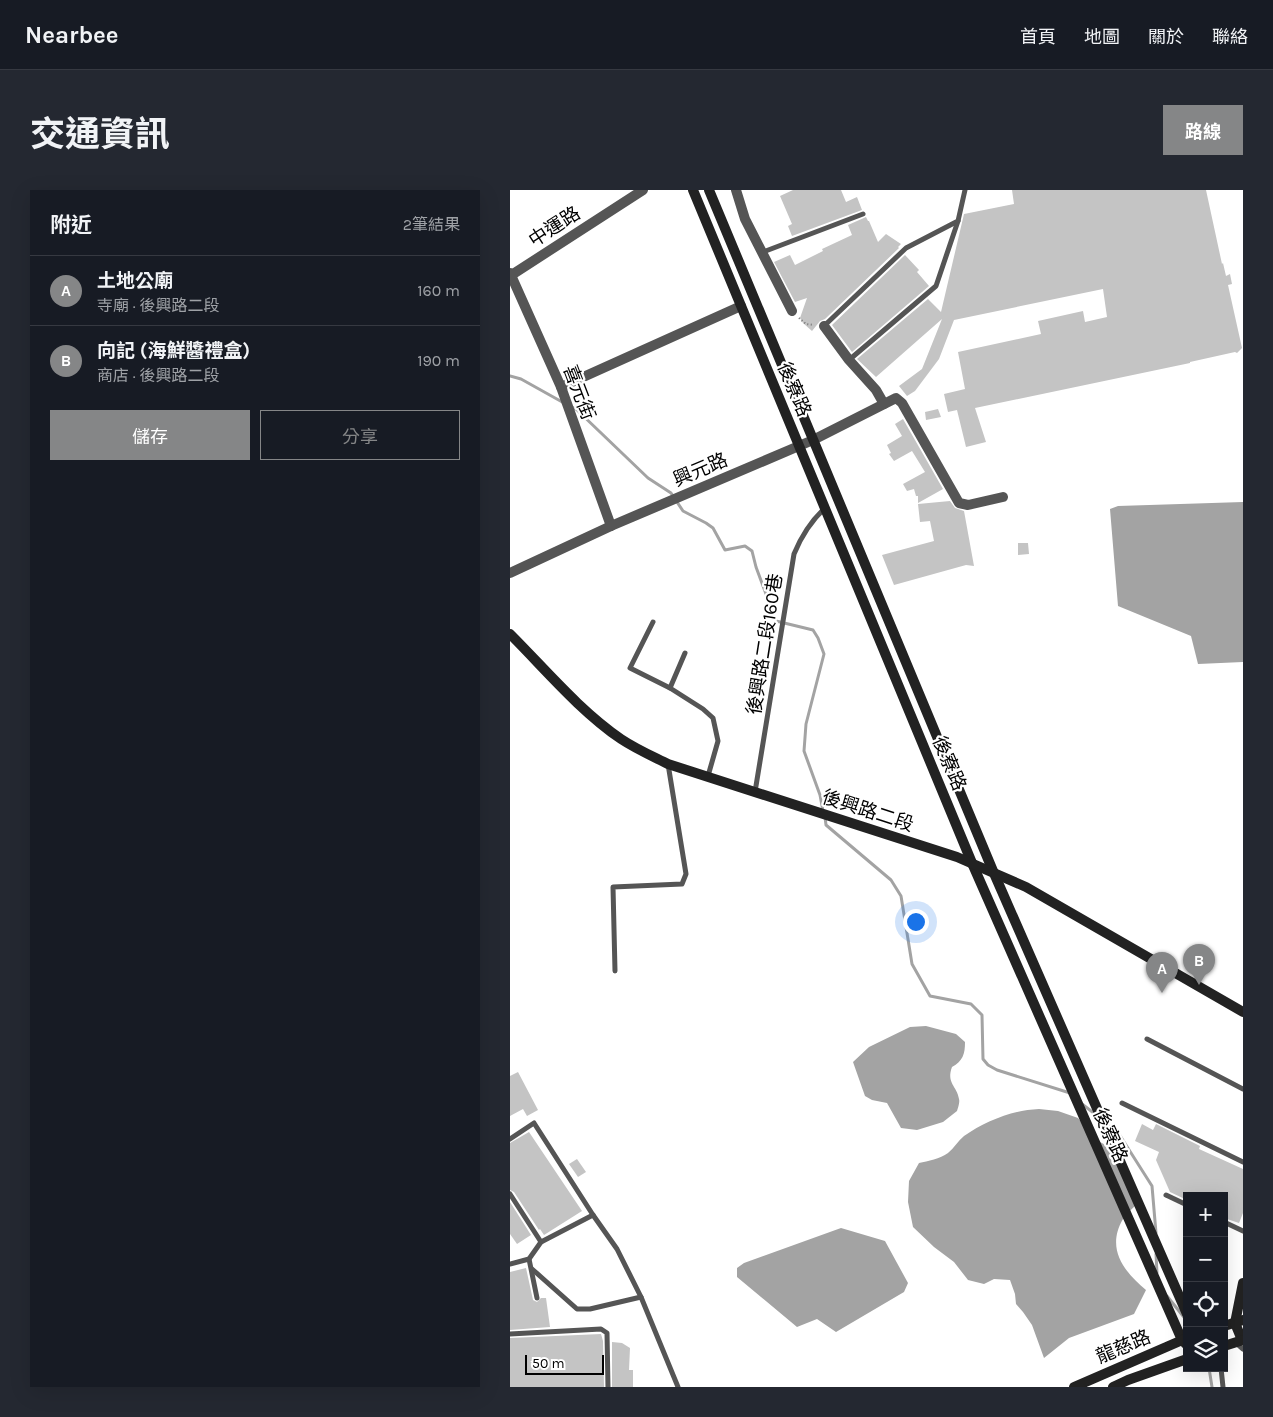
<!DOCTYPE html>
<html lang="zh-TW">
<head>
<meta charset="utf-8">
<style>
  :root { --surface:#171b24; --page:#242831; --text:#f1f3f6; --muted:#9ea1a6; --line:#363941; --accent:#858687 }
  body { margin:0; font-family:Karla,"Noto Sans TC",sans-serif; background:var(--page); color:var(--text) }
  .controls { position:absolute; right:15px; bottom:15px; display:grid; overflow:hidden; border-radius:0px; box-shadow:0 5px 20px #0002 }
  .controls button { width:45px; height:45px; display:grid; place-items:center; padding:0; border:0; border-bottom:1px solid var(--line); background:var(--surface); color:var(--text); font:25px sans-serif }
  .scale { position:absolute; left:15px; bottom:12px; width:79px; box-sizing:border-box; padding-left:5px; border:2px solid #000; border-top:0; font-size:14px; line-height:18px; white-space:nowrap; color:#000; -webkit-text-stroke:4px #fff; paint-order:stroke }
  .you { position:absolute; left:405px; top:731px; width:18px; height:18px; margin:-12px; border:4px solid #fff; border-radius:50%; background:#1a73e8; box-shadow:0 0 0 8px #1a73e833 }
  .badge { display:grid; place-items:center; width:32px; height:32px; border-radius:50%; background:var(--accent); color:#fff; font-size:16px; font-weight:700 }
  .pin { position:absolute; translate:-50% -41px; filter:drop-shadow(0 1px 2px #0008) }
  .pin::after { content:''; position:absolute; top:26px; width:18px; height:15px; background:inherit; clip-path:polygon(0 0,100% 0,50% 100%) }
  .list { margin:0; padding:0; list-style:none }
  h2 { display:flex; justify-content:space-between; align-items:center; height:65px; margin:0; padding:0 20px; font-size:21px }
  h2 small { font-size:16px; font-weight:400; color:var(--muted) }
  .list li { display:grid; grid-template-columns:32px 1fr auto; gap:15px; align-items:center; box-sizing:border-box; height:70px; padding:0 20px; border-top:1px solid var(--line) }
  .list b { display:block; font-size:19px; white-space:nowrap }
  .list p { margin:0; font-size:16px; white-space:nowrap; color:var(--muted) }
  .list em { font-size:16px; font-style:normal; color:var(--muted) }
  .actions { display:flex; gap:10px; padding:15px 20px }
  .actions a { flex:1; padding:11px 0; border:1px solid var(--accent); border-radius:0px; text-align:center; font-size:18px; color:var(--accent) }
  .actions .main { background:var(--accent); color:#fff }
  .icon { flex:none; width:28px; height:28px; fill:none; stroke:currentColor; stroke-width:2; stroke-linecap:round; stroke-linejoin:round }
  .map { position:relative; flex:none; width:733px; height:1197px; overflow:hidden; border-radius:0px }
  header { display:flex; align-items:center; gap:30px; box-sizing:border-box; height:70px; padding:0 25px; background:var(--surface); border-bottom:1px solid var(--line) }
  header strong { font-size:24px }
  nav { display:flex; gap:28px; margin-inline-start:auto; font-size:18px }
  .intro { display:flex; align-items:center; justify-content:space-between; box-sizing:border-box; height:120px; padding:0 30px }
  h1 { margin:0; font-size:35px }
  .button { padding:12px 22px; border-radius:0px; background:var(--accent); color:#fff; font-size:18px; font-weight:700 }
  main { display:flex; gap:30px; padding:0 30px }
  aside { flex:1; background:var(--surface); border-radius:0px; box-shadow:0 5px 20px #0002 }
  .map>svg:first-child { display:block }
  .water { fill:#a3a3a3 }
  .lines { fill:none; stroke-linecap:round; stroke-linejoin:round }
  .stream { stroke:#a3a3a3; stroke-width:3 }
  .building { fill:#c4c4c4 }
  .path { stroke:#777; stroke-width:2; stroke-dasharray:1 2.5; stroke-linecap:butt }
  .lane { stroke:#555; stroke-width:5 }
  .street { stroke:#555; stroke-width:10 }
  .secondary { stroke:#222; stroke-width:10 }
  .labels { text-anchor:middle; stroke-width:4.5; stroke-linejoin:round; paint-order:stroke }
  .street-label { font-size:19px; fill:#000; stroke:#fff }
</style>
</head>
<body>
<header>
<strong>Nearbee</strong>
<nav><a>首頁</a><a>地圖</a><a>關於</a><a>聯絡</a></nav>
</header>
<div class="intro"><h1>交通資訊</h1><a class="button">路線</a></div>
<main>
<aside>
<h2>附近<small>2筆結果</small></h2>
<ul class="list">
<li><span class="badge">A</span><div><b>土地公廟</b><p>寺廟 · 後興路二段</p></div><em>160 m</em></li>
<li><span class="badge">B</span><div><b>向記 (海鮮醬禮盒)</b><p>商店 · 後興路二段</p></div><em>190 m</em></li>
</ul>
<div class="actions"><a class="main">儲存</a><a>分享</a></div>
</aside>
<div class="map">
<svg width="733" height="1197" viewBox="0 0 733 1197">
  <rect width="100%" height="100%" fill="#fff"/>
  <g class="water">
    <polygon points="733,312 733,472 688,474 681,446 608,416 600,319 608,316"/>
    <path d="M416,836l30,8 9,8c0,12 -2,19 -13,25 -6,16 5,19 7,32 1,3 -1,9 -2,12l-14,11 -26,8 -16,-2 -14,-25 -15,-3 -7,-4 -12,-34 16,-15 41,-20z"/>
    <path d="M529,919l19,2 20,7 20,23 21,11 18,52c-5,5 -11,10 -14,15 -17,29 0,52 23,71l-12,24 -65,24 -25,20 -12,-33 -9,-13 -7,-8 -1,-10 -5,-14 -16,-1 -10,5 -16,-4 -14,-18 -20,-15 -21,-20 -5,-25 1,-21 10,-18c9,-2 21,-4 29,-10 6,-5 10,-12 16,-17 22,-15 49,-26 75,-27z"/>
    <polygon points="331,1038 375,1051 398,1093 394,1102 326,1142 307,1129 287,1137 227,1087 227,1078 234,1073"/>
  </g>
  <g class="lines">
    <g class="stream">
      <polyline points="0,186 11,189 54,213"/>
      <polyline points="61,217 66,219 138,288 161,303 173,321 196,333 203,338 215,360 235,356 242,361 246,377 266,431 303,440 308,448 314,464 296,534 294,561 310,605 313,621"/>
      <polyline points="315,627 316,635 381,690 391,706 402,774 420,806 461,814 472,825 473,869 478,875 487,880 560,903"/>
      <polyline points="572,914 585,924"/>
      <polyline points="597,934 609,944 642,996 646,1043"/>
      <polyline points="646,1064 647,1083"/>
      <polyline points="657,1106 677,1131"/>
      <polyline points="699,1178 702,1197"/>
    </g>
  </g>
  <g class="building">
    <polygon points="283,0 331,0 336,12 347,7 352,20 282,46 278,36 282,34 270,6"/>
    <polygon points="502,0 696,0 712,74 713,73 716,86 720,84 722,94 718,95 732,158 727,163 725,162 680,172 680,173 465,218 476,252 456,257 447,220 438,222 434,204 455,199 448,162 531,144 528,131 573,121 575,132 597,127 593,99 444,130 429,169 405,201 397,206 389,196 412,179 432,129 366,187 347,169 418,109 431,122 454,24 504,14"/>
    <polygon points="356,27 358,31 359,31 368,52 376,44 391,54 388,57 389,58 315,129 310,131 302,141 293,133 290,128 297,108 285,112 264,72 280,65 285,75 313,61 312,59 342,45 338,35"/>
    <polygon points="395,65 409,80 407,82 419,96 342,162 322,135"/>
    <polygon points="428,219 431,227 416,230 415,222"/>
    <polygon points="393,229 433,299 408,313 408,306 406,306 404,299 397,301 393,294 415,282 402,261 384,271 379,264 381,263 377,255 392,246 385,234"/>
    <polygon points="440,311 445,318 454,321 464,376 456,375 384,395 372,365 424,351 420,331 410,332 408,314"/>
    <polygon points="508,353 518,353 519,364 508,365"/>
    <polygon points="8,882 28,920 17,926 13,919 0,926 0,886"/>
    <polygon points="632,934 643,940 646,934 690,956 689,959 733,979 733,1023 729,1033 714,1028 714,1006 677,1006 677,1010 660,1002 646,970 649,962 625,951"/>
    <polygon points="19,942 72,1021 34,1045 30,1039 29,1040 4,1002 0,1000 0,953"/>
    <polygon points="67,969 76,982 68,987 59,974"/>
    <polygon points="0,1012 21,1045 7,1054 0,1044"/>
    <polygon points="16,1078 23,1110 27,1112 31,1108 36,1108 40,1137 0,1140 0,1082"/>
    <polygon points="91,1144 93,1151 94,1197 0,1197 0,1148"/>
    <polygon points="102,1152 112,1153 120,1158 119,1180 123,1180 123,1197 102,1197"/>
  </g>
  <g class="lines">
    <polyline class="path" points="289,128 296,134 304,135"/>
    <g class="lane">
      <polyline points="253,62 353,24"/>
      <polyline points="314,136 396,58 448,31 455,0"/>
      <polyline points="339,170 426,96 448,31"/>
      <polyline points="143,432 120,478 160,498 193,519 203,528 208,551 198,586"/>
      <polyline points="160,498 175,463"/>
      <path d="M245,602l39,-238c7,-17 17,-33 31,-46"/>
      <polyline points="105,781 103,697 172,694 176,684 158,574"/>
      <polyline points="637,849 733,899"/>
      <polyline points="612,913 733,972"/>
      <polyline points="0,949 24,933 83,1025 107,1059 131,1107 168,1197"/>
      <polyline points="0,1004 31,1052"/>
      <polyline points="656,1005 677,1015"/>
      <polyline points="714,1032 733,1041"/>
      <polyline points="19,1069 27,1108"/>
      <polyline points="0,1074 19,1069 31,1052 83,1025"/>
      <polyline points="22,1079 67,1119 80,1119 131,1107"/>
      <polyline points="0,1144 91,1139 97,1143 98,1197"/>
      <polyline points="725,1152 733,1159"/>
      <polyline points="711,1178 713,1197"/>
    </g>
    <g class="street">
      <polyline points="226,0 235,29 282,121"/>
      <polyline points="0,83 51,197 101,336"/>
      <polyline points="0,86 133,0"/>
      <polyline points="314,136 339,170 366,200 374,214"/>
      <polyline points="51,197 231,116"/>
      <polyline points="0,383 101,336 303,250 386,208 392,213 449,313 458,315 493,307"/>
    </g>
    <g class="secondary">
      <polyline points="183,0 462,673 672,1150 677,1155"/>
      <polyline points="199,0 483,681 677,1124"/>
      <path d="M0,444c36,36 69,76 111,105 15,10 31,17 47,25l289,93 69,30 217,125"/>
      <polyline points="714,1136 733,1130"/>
      <polyline points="732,1150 725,1133 733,1093"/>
      <polyline points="714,1156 733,1150"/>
      <polyline points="564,1197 677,1148"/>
      <polyline points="603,1197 618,1190 677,1169"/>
    </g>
  </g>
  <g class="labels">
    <g class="street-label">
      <text transform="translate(44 36) rotate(-33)" y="7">中運路</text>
      <text transform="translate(285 199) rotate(67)" y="7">後寮路</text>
      <text transform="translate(70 202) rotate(69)" y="7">喜元街</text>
      <text transform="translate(190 279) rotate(-23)" y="7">興元路</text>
      <text transform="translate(254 454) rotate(-81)" y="7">後興路二段160巷</text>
      <text transform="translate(440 573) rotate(67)" y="7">後寮路</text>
      <text transform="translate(358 620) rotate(18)" y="7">後興路二段</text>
      <text transform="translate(601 945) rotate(66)" y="7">後寮路</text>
      <text transform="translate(613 1156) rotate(-23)" y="7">龍慈路</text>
    </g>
  </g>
</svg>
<div class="controls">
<button>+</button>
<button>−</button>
<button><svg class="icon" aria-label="locate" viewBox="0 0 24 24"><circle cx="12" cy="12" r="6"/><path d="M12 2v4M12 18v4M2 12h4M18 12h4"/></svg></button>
<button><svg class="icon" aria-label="layers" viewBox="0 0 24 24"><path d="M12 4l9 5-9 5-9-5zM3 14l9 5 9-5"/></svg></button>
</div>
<div class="scale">50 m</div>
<div class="you"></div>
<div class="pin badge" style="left:652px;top:803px">A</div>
<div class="pin badge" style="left:689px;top:795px">B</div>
</div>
</main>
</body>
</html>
